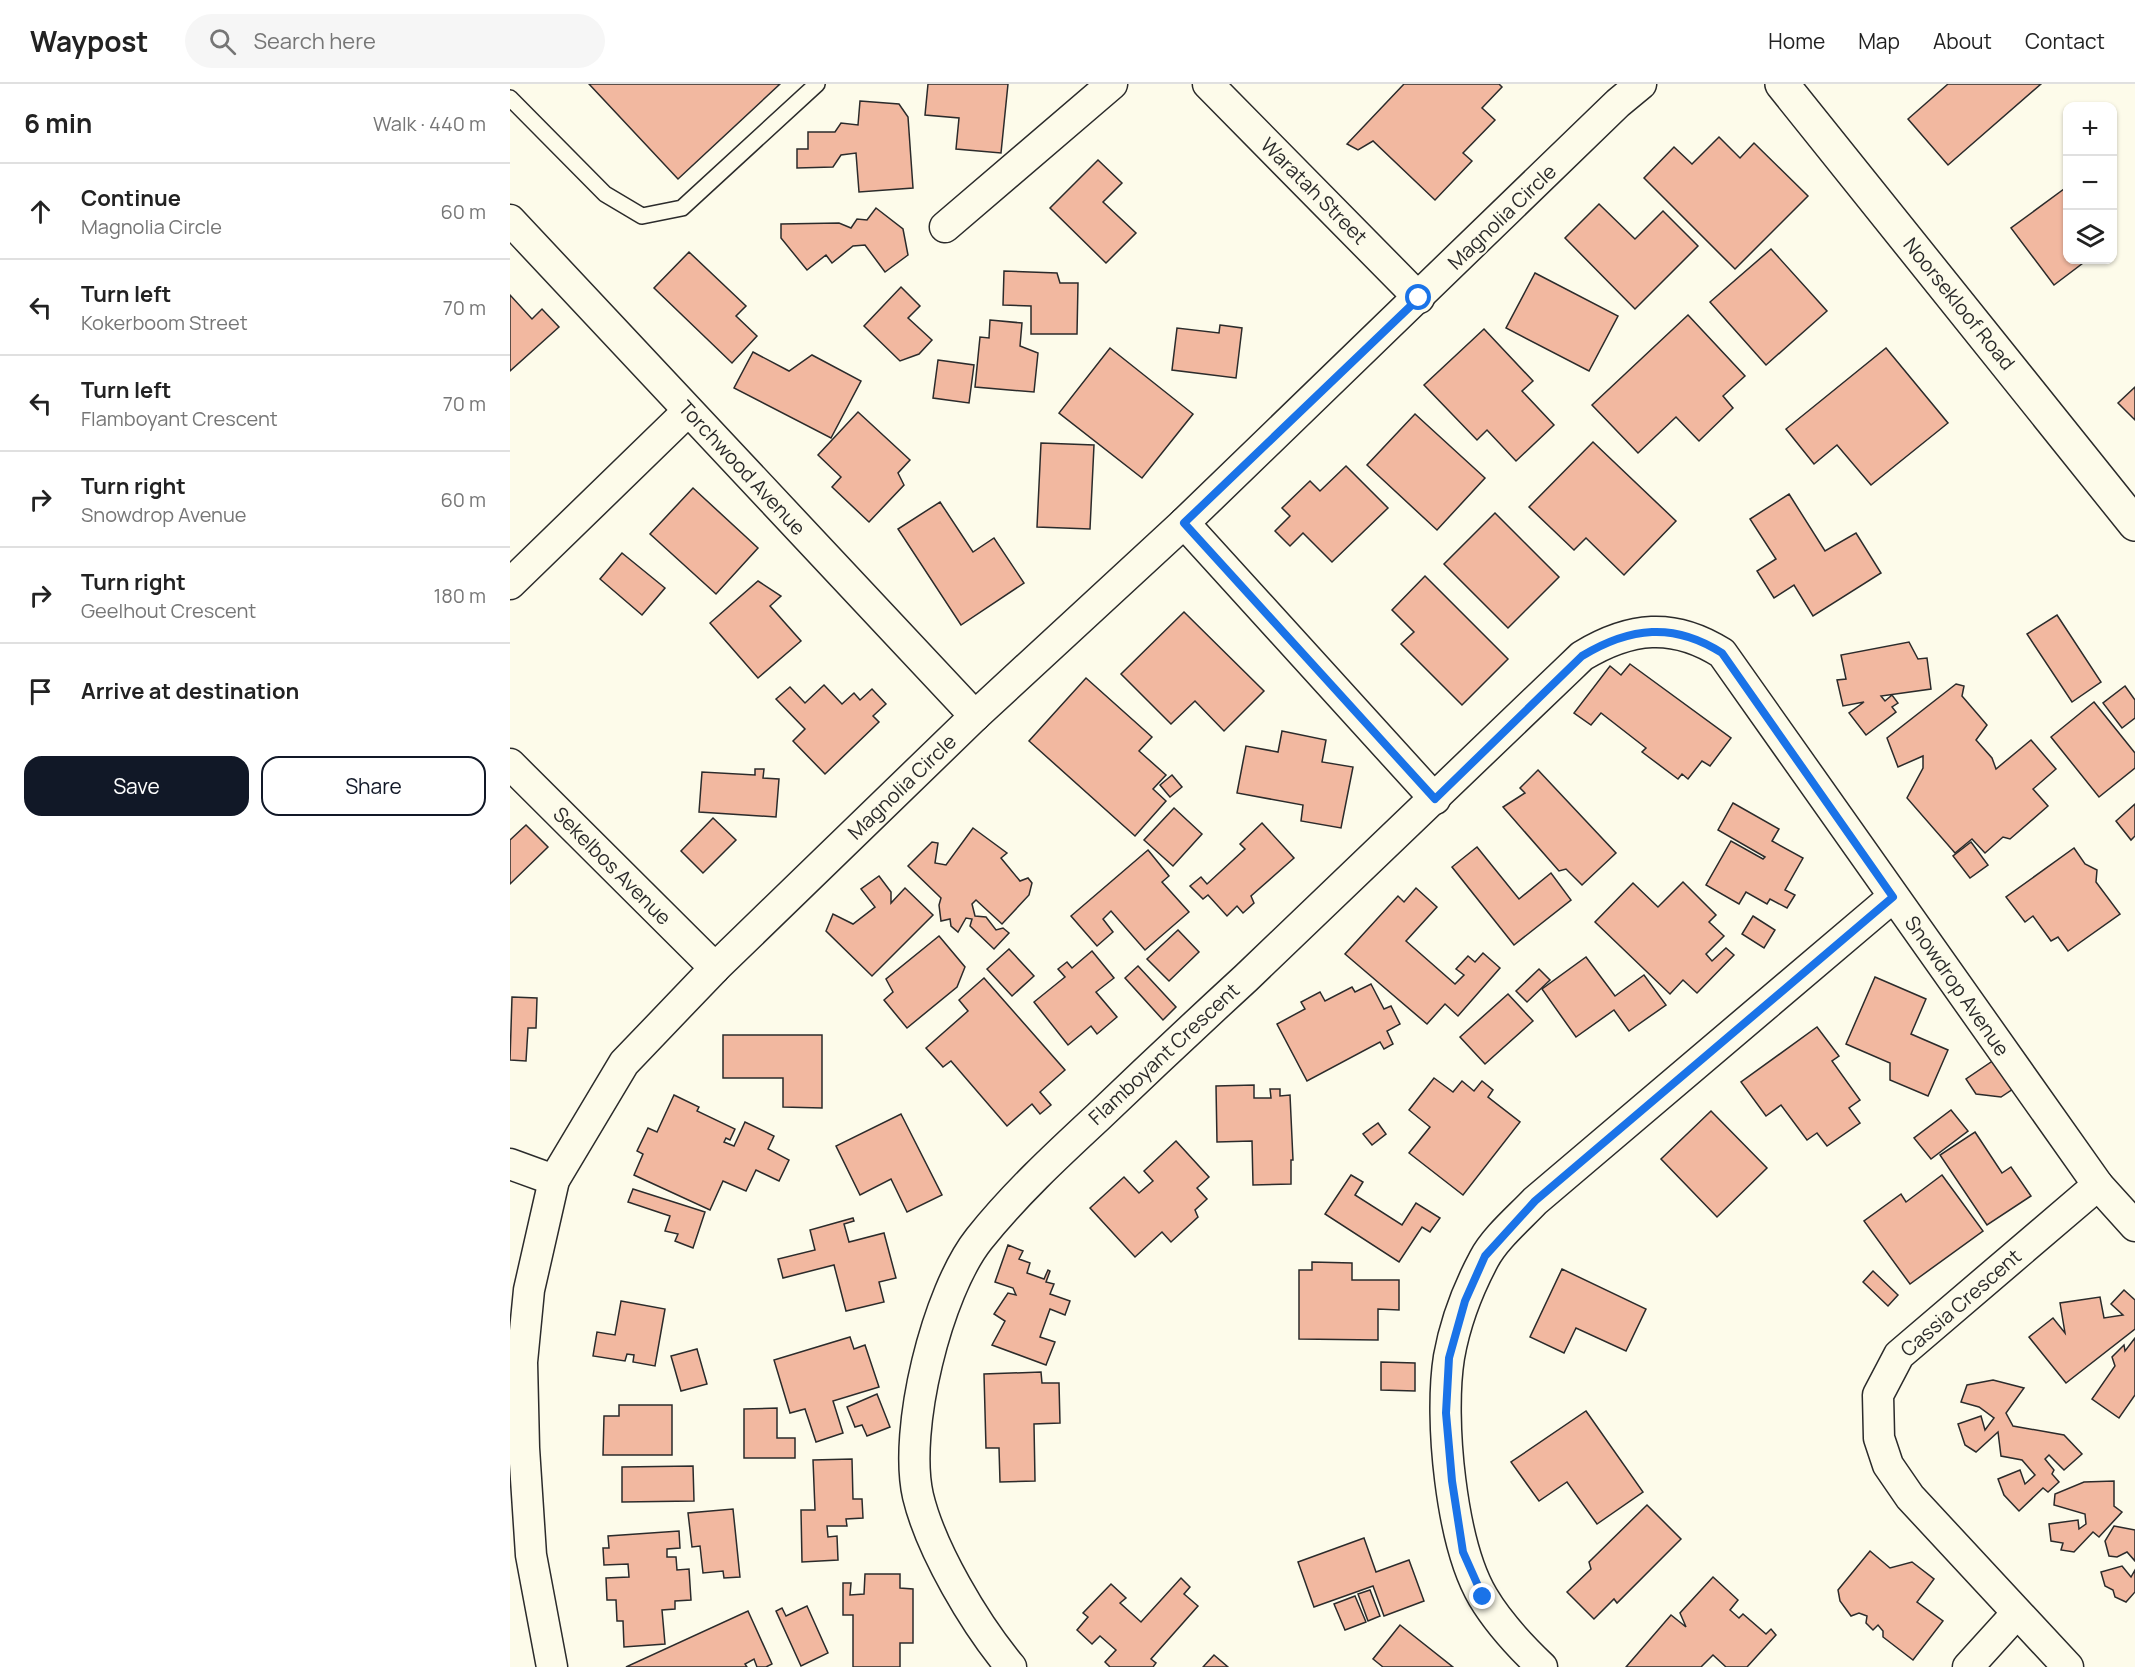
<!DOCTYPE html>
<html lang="en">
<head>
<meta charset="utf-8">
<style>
  :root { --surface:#fff; --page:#f6f6f6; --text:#222; --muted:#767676; --line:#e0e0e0; --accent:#111827 }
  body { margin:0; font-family:Manrope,sans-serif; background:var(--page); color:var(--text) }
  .controls { position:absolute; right:18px; top:18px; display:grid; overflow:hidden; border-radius:12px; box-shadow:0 2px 4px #0004 }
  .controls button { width:54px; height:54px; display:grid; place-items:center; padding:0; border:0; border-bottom:2px solid var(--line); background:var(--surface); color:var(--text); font:30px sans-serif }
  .stop { position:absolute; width:18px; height:18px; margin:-14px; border:4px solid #1a73e8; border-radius:50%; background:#fff }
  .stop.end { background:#1a73e8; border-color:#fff; box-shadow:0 2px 6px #0008 }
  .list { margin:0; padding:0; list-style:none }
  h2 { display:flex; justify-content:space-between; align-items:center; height:78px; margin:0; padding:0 24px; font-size:26px }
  h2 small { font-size:20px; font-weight:400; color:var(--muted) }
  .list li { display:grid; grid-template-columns:39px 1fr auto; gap:18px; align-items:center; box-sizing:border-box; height:96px; padding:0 24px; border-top:2px solid var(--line) }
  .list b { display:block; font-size:22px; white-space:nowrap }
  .list p { margin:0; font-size:20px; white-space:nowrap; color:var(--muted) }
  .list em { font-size:20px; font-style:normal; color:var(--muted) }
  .actions { display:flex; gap:12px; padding:18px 24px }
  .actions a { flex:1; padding:14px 0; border:2px solid var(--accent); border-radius:18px; text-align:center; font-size:21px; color:var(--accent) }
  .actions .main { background:var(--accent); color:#fff }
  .icon { flex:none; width:33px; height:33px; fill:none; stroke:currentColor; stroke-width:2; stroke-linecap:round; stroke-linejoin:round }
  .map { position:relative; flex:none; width:1625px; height:1583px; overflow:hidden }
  header { display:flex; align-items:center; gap:36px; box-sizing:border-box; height:84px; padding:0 30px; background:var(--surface); border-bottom:2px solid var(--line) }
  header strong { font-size:28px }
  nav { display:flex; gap:33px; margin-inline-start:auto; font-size:21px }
  .search { width:420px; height:54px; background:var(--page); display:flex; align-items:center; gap:15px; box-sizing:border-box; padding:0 21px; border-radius:33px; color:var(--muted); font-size:22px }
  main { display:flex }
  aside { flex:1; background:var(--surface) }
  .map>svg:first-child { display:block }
  .building { fill:#f2b8a0; stroke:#2b2b2b; stroke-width:1.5 }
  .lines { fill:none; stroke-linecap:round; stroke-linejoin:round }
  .service-casing { stroke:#2b2b2b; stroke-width:18 }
  .minor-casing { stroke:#2b2b2b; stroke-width:33 }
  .tertiary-casing { stroke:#2b2b2b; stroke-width:36 }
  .service { stroke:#fdfbea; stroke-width:15 }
  .minor { stroke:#fdfbea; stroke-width:30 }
  .tertiary { stroke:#fdfbea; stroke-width:33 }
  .route { stroke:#1a73e8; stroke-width:8 }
  .labels { text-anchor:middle; stroke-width:4.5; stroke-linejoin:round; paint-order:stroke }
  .street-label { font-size:20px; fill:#2b2b2b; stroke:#fdfbea }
</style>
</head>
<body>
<header>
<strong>Waypost</strong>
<div class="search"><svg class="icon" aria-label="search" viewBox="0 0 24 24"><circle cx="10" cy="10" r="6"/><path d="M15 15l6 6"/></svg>Search here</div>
<nav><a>Home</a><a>Map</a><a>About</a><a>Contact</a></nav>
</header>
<main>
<aside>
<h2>6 min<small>Walk · 440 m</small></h2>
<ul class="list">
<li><svg class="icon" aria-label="ahead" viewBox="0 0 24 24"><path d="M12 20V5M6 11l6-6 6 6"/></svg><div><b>Continue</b><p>Magnolia Circle</p></div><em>60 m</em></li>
<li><svg class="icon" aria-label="left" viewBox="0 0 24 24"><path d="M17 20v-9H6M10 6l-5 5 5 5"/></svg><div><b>Turn left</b><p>Kokerboom Street</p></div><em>70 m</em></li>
<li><svg class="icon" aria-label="left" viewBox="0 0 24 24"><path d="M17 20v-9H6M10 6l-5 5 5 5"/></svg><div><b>Turn left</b><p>Flamboyant Crescent</p></div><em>70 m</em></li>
<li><svg class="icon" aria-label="right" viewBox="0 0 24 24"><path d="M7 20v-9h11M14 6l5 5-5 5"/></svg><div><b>Turn right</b><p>Snowdrop Avenue</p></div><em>60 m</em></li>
<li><svg class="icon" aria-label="right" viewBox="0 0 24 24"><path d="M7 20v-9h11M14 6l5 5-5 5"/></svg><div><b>Turn right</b><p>Geelhout Crescent</p></div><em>180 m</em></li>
<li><svg class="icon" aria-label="arrive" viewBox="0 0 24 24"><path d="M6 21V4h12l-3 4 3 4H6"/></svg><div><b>Arrive at destination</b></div></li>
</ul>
<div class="actions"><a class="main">Save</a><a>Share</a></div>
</aside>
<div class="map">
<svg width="1625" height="1583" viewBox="0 0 1625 1583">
  <rect width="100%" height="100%" fill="#fdfbea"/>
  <g class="building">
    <polygon points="79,0 270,0 168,95"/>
    <polygon points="418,0 498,0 491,69 446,65 449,34 415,31"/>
    <polygon points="894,0 989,0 992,3 972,24 985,36 953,69 962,77 925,116 863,57 848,66 837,60"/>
    <polygon points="1438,0 1531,0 1438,81 1398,35"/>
    <polygon points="350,17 389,20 398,33 403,104 349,108 346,69 331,71 323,83 287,84 287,65 298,65 298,48 325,48 331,39 348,41"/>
    <polygon points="1209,53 1230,74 1244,59 1298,112 1225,185 1134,94 1164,63 1182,80"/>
    <polygon points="588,76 612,99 593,118 626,149 596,179 540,124"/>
    <polygon points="1554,105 1558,110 1558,176 1577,176 1544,201 1501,144"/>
    <polygon points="1089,120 1125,155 1153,127 1188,162 1125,225 1055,154"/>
    <polygon points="366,124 393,145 398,171 375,188 355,161 343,162 322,179 316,171 297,186 271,154 271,140 329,139 341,144 347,135 357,136"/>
    <polygon points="1261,165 1317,227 1256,281 1200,218"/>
    <polygon points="179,168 236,222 226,232 247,252 222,279 144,204"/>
    <polygon points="494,187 547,189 550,199 568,199 567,250 521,250 521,222 493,221"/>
    <polygon points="1025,189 1108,232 1079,287 996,244"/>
    <polygon points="391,203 410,222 398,234 422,256 409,270 390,277 354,242"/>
    <polygon points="0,211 22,235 32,225 49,243 0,287"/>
    <polygon points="1178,231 1235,292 1213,312 1223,324 1189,357 1166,333 1128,369 1082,321"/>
    <polygon points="480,236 512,239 510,262 528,269 524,308 465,303 470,253 479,254"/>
    <polygon points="710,241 732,244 726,294 662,286 667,244 709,249"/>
    <polygon points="974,245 1023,297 1012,307 1044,341 1006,377 977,346 967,356 914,301"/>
    <polygon points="600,264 683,330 632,394 549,329"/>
    <polygon points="1376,264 1438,339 1361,401 1327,361 1304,380 1276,345"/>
    <polygon points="243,268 279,287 302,271 351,297 321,354 224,304"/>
    <polygon points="428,276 464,281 459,319 423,314"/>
    <polygon points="1625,303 1625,336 1608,319"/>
    <polygon points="348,328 400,376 388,389 394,401 359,438 322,403 331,393 308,371"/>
    <polygon points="905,330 975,394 927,446 857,381"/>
    <polygon points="1083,358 1166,437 1114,491 1076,454 1064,466 1019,423"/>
    <polygon points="531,359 584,361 580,445 527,443"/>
    <polygon points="836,382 878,424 822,478 793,449 780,462 765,447 780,432 772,424 800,397 810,407"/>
    <polygon points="183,404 248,464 206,510 140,450"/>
    <polygon points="1279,410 1315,467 1346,449 1371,489 1303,532 1284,501 1264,514 1247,487 1266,475 1240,435"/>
    <polygon points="430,418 463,468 484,454 514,499 451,541 388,445"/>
    <polygon points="985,429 1049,493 998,544 934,480"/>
    <polygon points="112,469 155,504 132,531 90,495"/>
    <polygon points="915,492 998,575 952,621 891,560 904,548 882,526"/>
    <polygon points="248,497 271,512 260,522 291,557 248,594 200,539"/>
    <polygon points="674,528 754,607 714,647 685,617 661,640 611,590"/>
    <polygon points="1547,531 1591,598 1562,618 1517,550"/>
    <polygon points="1399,558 1408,575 1417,574 1421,605 1371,612 1375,617 1382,611 1388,619 1382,623 1386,628 1356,651 1339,629 1354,618 1333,622 1327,596 1336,595 1331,571"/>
    <polygon points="1120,580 1221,654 1200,682 1192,677 1178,695 1172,690 1168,695 1132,668 1136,664 1091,629 1081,641 1064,629 1100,582 1111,591"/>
    <polygon points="576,594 642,653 629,667 656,691 643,705 656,717 625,752 519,657"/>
    <polygon points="1446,600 1454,602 1452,612 1477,641 1466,656 1482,674 1486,685 1521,656 1546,685 1523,705 1538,722 1500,755 1493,753 1475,769 1462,755 1445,769 1397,714 1413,684 1413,672 1388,683 1377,654"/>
    <polygon points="314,601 332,620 344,609 350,616 362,605 376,620 363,632 369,638 315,690 283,657 295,645 266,615 280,603 295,619"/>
    <polygon points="1615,602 1625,616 1625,634 1612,644 1593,619"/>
    <polygon points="1584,618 1625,669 1625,684 1589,713 1541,653"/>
    <polygon points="772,647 816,656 812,678 843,683 831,744 791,737 793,721 727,709 736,662 768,668"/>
    <polygon points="245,685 254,685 253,694 269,695 266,733 189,728 192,688 245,691"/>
    <polygon points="1028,686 1106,769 1072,801 1056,785 1049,787 993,723 1015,709 1010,704"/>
    <polygon points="662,691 672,703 660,713 650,701"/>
    <polygon points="1223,719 1269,745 1262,757 1293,774 1275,806 1285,811 1277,824 1260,815 1257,820 1236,808 1229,820 1196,801 1221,757 1253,775 1255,773 1208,746"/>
    <polygon points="1625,720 1625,752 1621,756 1606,737"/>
    <polygon points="664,724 692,750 663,782 634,756"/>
    <polygon points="203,734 226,756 193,789 171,767"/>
    <polygon points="752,739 784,774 741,812 744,819 733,829 727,822 717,832 698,811 693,815 680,802 691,793 697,800 735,765 730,760"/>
    <polygon points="16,741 38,763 0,800 0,756"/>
    <polygon points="463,744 497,769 491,774 510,797 518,794 522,799 519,811 492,840 466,816 462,820 465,832 476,833 486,846 493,844 499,849 484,865 460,842 462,835 456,834 448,848 441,842 440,835 431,837 429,821 431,814 398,782 422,758 428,759 425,779 436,781"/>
    <polygon points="1461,758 1478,781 1460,794 1443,772"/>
    <polygon points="967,763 1009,815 1041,789 1061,816 1004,861 942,783"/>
    <polygon points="1564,764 1575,780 1587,786 1586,798 1610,830 1558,867 1548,853 1541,857 1523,832 1515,838 1496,813"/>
    <polygon points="638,766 659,792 652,798 679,828 635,866 601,827 593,835 603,848 587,862 561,832"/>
    <polygon points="369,792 381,808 381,819 395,804 423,831 362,892 316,847 323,830 343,840 365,823 351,805"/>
    <polygon points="1173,798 1206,831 1199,838 1214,852 1196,870 1202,877 1216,864 1224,871 1187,909 1173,896 1160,910 1085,838 1123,799 1148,823"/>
    <polygon points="906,804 927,823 896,857 945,900 954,891 946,885 958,872 965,878 973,869 990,884 948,932 935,920 917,940 835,870 888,812 894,818"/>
    <polygon points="1243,832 1265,846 1254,864 1232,850"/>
    <polygon points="668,846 689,868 659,897 637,875"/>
    <polygon points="429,852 455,883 447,903 397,944 374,916 383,908 376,895"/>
    <polygon points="499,865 524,892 502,912 477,885"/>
    <polygon points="582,867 604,894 586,908 607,933 587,950 581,942 558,961 524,918 555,893 548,885 557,878 562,884"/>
    <polygon points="1076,873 1105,912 1134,891 1156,921 1119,947 1104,926 1066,953 1032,905"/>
    <polygon points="628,882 666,923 653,936 615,894"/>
    <polygon points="1029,885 1040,896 1017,918 1006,907"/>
    <polygon points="1365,893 1416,915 1401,950 1438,966 1418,1012 1380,996 1380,979 1336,960"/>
    <polygon points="474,894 555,986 530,1008 541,1021 530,1030 522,1020 497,1042 441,977 433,983 416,964 458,927 449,916"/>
    <polygon points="861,900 874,925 881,922 890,940 877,947 883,960 874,965 870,958 797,997 767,940 795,925 791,918 810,908 815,917 842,903 845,908"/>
    <polygon points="998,910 1023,937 975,980 950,953"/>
    <polygon points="2,913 27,914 26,944 18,944 16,977 0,976"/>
    <polygon points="1307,943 1329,972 1322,977 1350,1016 1339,1024 1350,1039 1317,1062 1307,1049 1297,1056 1271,1021 1256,1032 1231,998"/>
    <polygon points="213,951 312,951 312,1024 273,1023 273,994 213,994"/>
    <polygon points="1487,974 1506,1003 1491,1013 1466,1010 1456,995"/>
    <polygon points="924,994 943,1008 952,997 964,1007 972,997 983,1006 978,1013 1010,1038 953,1111 899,1069 920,1043 899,1026"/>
    <polygon points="744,1001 744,1014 761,1014 760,1005 770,1005 770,1012 780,1011 783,1076 781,1076 781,1100 743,1101 742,1057 707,1058 706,1002"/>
    <polygon points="164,1011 189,1023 187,1027 225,1045 220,1056 216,1054 214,1058 224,1062 235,1038 264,1052 258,1065 279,1076 269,1097 246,1086 236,1107 213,1097 200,1126 124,1091 133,1070 127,1067 138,1044 147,1048"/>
    <polygon points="1441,1026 1458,1047 1421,1075 1404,1054"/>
    <polygon points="1201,1027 1257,1084 1207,1133 1151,1075"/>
    <polygon points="391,1030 432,1111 397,1128 381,1095 350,1111 326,1062"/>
    <polygon points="868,1039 876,1050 862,1061 853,1050"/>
    <polygon points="1465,1048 1492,1089 1501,1083 1521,1112 1477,1141 1430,1071"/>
    <polygon points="666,1057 699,1093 687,1104 697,1115 685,1126 688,1133 661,1158 652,1148 625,1173 580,1124 614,1093 629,1109 643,1097 634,1087"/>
    <polygon points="841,1091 853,1098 845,1111 892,1141 906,1119 930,1134 920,1148 912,1143 889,1178 815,1130"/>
    <polygon points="1432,1091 1473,1147 1400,1200 1354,1137 1391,1110 1396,1118"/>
    <polygon points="123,1105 195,1128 183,1164 165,1157 168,1150 155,1147 160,1132 118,1118"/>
    <polygon points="343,1134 344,1137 334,1140 339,1158 374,1149 386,1194 369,1198 374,1218 336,1227 324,1181 273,1194 268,1175 305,1166 300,1146"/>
    <polygon points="498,1161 513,1167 509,1175 520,1179 517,1189 534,1195 538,1186 540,1187 536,1198 544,1200 540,1210 560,1217 555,1231 540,1225 530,1253 545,1258 536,1281 482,1261 495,1237 484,1230 498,1209 506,1211 503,1204 485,1198"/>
    <polygon points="802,1178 842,1179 842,1196 889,1196 889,1226 868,1225 868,1256 789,1255 789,1186 802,1186"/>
    <polygon points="1052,1185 1136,1225 1116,1267 1066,1244 1054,1269 1020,1253"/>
    <polygon points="1363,1187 1388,1211 1378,1222 1353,1198"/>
    <polygon points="1614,1206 1625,1216 1625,1245 1556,1299 1519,1253 1543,1234 1555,1249 1550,1219 1590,1213 1594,1234 1613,1231 1601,1220"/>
    <polygon points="111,1217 155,1225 145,1282 123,1278 124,1271 117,1270 115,1277 83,1272 87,1248 105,1251"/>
    <polygon points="340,1253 344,1265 355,1261 369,1303 323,1317 333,1349 306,1358 295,1325 280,1329 264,1276"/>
    <polygon points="1625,1254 1625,1311 1609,1334 1582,1315 1605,1282 1602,1273 1614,1261 1615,1267"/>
    <polygon points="187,1265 197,1300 171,1307 161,1272"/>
    <polygon points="871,1278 905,1279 905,1307 871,1306"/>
    <polygon points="531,1288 532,1299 549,1299 550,1339 524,1340 525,1397 490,1398 489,1364 476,1364 474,1290"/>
    <polygon points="1483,1296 1514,1304 1496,1329 1503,1342 1554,1351 1572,1370 1554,1386 1539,1371 1535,1375 1544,1386 1542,1390 1549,1398 1538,1408 1533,1404 1509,1427 1494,1411 1488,1395 1510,1386 1515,1400 1525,1391 1512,1376 1491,1372 1488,1348 1466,1368 1455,1361 1448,1340 1471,1332 1475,1346 1484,1334 1469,1323 1451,1318 1457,1301"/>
    <polygon points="367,1310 380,1343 357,1352 352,1341 345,1343 337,1323"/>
    <polygon points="109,1321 162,1321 162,1371 93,1371 94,1332 109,1332"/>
    <polygon points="267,1324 267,1354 285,1354 285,1374 234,1374 234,1325"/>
    <polygon points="1076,1327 1133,1408 1087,1440 1057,1398 1029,1417 1001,1378"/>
    <polygon points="342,1375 343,1415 352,1415 353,1434 336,1435 337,1442 317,1442 318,1453 327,1452 328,1476 292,1478 291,1426 305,1426 303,1376"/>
    <polygon points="183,1382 184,1417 112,1418 112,1383"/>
    <polygon points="1604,1397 1604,1422 1612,1428 1589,1453 1583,1448 1564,1468 1551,1466 1553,1459 1541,1457 1539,1440 1568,1436 1569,1445 1576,1440 1575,1430 1544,1421 1545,1410 1574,1398"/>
    <polygon points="1137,1421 1171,1455 1107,1519 1104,1515 1084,1535 1057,1508 1081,1485 1079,1478"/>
    <polygon points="223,1425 230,1493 214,1494 213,1487 193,1489 190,1462 182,1463 178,1429"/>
    <polygon points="1604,1442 1625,1446 1625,1477 1617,1468 1607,1473 1599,1472 1595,1457"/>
    <polygon points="169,1447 170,1464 157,1465 157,1473 166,1473 167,1486 179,1485 181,1516 165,1517 165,1525 152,1526 155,1560 114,1563 113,1537 107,1537 106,1516 97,1516 96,1494 119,1493 118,1480 94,1481 93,1464 99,1464 98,1452"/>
    <polygon points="854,1454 866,1488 899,1476 914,1517 874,1532 863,1502 804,1523 788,1478"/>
    <polygon points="1360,1467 1380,1484 1402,1478 1424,1495 1407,1518 1433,1537 1403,1576 1373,1553 1373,1547 1368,1541 1363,1546 1356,1539 1357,1532 1349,1529 1341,1532 1330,1517 1328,1506"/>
    <polygon points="1612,1482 1621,1493 1625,1486 1625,1508 1616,1518 1605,1513 1603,1506 1595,1502 1591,1488"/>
    <polygon points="355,1490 390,1490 390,1504 403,1505 403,1559 390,1559 390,1583 343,1583 343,1531 333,1531 333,1499 341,1499 340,1511 354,1510"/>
    <polygon points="1203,1493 1228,1516 1220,1526 1229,1534 1233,1530 1256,1550 1261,1545 1266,1551 1237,1583 1216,1583 1203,1571 1191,1583 1116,1583 1161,1531 1176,1543 1170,1529"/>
    <polygon points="671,1494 680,1503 674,1510 688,1522 641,1575 646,1579 643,1583 600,1583 595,1578 606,1566 590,1552 582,1560 567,1546 578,1533 573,1529 601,1500 616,1514 610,1519 631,1538"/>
    <polygon points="860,1506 870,1532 858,1537 848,1510"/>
    <polygon points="845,1512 856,1538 835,1546 824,1520"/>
    <polygon points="297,1522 318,1569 291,1582 266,1527 272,1524 276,1532"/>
    <polygon points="238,1527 262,1580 256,1583 247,1583 244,1575 235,1580 237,1583 116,1583"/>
    <polygon points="890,1541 943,1583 873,1583 863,1575"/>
    <polygon points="704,1571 718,1583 693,1583"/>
  </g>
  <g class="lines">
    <defs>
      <polyline id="service" points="0,14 95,110 132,132 172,124 307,0"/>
      <g id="minor">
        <polyline points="698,0 909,214"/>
        <polyline points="0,136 465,632"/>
        <polyline points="435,143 602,0"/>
        <polyline points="674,439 925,715"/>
        <polyline points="0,500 178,327"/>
        <polyline points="0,680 205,884"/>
        <polyline points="0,1080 44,1096"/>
        <polyline points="42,1583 21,1471 14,1364 12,1278 19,1206 44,1096 114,979 205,884 465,632 674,439 1108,19 1131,0"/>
        <path d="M501,1583c-36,-43 -80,-117 -93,-171 -15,-66 19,-204 61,-257 35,-44 78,-84 119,-122 49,-47 98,-93 148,-139 113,-107 224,-215 336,-322 48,-29 91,-34 140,-3l376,532 37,41"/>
        <path d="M1032,1583c-22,-21 -43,-43 -59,-70 -32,-54 -44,-178 -34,-240 6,-34 19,-68 35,-98 11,-21 35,-41 51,-58l358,-304"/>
        <polyline points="1458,1583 1507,1529"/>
        <polyline points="1558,1583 1400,1413 1378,1381 1369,1354 1368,1311 1389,1271 1588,1101"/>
      </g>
      <polyline id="tertiary" points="1272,0 1625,440"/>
    </defs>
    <use href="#service" class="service-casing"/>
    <use href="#minor" class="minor-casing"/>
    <use href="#tertiary" class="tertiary-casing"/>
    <use href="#service" class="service"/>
    <use href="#minor" class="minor"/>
    <use href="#tertiary" class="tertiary"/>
  </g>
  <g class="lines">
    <path class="route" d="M909,214l-235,225 251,276 147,-143c48,-29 92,-34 140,-3l171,244 -358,304 -50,55 -20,45 -16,57 -3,55 6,68 11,71 20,45"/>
  </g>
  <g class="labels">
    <g class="street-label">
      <text transform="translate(804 107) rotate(45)" y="7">Waratah Street</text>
      <text transform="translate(992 133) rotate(-44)" y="7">Magnolia Circle</text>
      <text transform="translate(1449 220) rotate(51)" y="7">Noorsekloof Road</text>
      <text transform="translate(232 384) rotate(47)" y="7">Torchwood Avenue</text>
      <text transform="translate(392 703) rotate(-44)" y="7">Magnolia Circle</text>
      <text transform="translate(102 782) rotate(45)" y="7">Sekelbos Avenue</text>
      <text transform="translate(1447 902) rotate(55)" y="7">Snowdrop Avenue</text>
      <text transform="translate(654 970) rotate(-43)" y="7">Flamboyant Crescent</text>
      <text transform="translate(1451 1219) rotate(-41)" y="7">Cassia Crescent</text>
    </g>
  </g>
</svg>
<div class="controls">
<button>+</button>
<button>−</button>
<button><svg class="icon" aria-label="layers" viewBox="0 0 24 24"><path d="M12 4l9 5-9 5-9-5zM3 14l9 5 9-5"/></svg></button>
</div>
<div class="stop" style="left:909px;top:214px"></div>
<div class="stop end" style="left:973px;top:1513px"></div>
</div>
</main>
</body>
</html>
